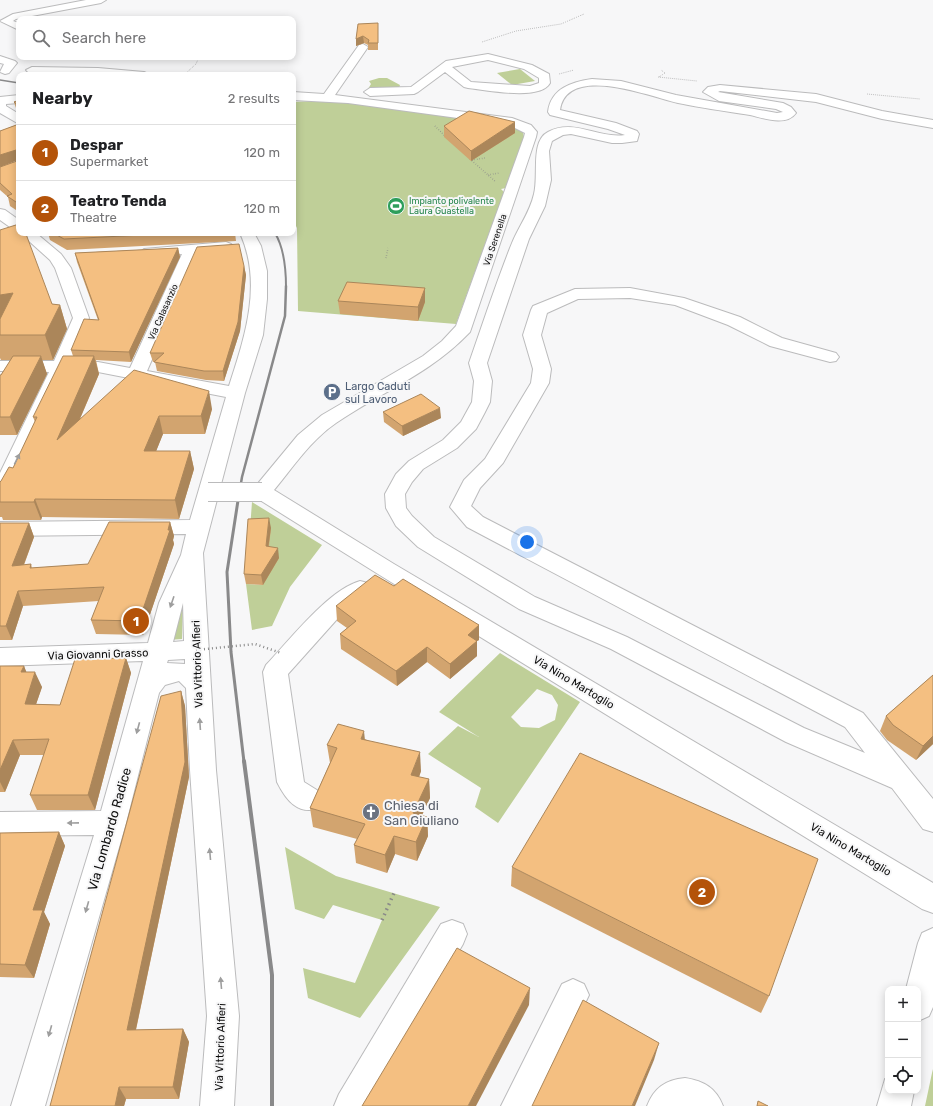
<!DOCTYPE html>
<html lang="en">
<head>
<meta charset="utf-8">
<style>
  :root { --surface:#fff; --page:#f2f2f2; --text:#202124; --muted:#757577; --line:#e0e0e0; --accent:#b45309 }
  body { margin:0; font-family:Rubik,sans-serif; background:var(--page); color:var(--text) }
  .controls { position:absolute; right:12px; bottom:12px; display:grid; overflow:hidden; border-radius:8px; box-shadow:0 2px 10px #0003 }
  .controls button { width:36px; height:36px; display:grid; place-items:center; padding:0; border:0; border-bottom:1px solid var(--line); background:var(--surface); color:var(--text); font:20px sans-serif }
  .you { position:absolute; left:527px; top:542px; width:14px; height:14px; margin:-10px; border:3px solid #fff; border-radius:50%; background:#1a73e8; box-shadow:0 0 0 6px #1a73e833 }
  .badge { display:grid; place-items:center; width:26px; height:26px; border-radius:50%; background:var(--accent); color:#fff; font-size:13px; font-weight:700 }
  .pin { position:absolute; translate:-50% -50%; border:2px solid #fff; box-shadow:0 1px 4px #0006 }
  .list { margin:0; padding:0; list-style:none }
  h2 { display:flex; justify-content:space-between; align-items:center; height:52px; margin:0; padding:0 16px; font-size:17px }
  h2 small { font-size:13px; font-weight:400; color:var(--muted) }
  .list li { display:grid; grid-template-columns:26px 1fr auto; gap:12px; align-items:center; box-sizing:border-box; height:56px; padding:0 16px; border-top:1px solid var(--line) }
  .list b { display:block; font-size:15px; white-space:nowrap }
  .list p { margin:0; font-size:13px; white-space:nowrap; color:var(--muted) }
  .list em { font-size:13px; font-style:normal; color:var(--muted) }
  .icon { flex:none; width:22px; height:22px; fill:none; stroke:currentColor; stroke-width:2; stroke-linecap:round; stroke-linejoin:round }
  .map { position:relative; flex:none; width:933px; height:1106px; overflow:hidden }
  .search { position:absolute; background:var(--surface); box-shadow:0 2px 10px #0003; left:16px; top:16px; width:280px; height:44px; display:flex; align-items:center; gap:10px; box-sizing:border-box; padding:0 14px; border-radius:8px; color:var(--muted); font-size:15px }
  .panel { position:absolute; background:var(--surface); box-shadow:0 2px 10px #0003; left:16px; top:72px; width:280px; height:164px; border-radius:8px }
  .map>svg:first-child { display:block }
  .green { fill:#bfcf98; fill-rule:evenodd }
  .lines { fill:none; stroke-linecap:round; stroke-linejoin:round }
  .minor-casing { stroke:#bbbbbc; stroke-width:2 }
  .path-far2 { stroke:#898989; stroke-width:1; stroke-dasharray:0.5 1.5; stroke-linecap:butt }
  .path-far1 { stroke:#898989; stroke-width:1.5; stroke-dasharray:0.5 2; stroke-linecap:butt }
  .path { stroke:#898989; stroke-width:3.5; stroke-dasharray:1.5 4; stroke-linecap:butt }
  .minor { fill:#fff; fill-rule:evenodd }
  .rail-far4 { stroke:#89898a; stroke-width:1.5 }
  .rail-far3 { stroke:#89898a; stroke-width:2 }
  .rail-far2 { stroke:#89898a; stroke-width:2.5 }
  .rail-far1 { stroke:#89898a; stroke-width:3 }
  .rail { stroke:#89898a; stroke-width:4 }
  .minor-bridge-casing { stroke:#bbbbbc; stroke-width:20; stroke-linecap:butt }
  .path-bridge { stroke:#898989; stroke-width:2.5; stroke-dasharray:1 3; stroke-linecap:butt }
  .minor-bridge { stroke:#fff; stroke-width:18 }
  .wall { fill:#d2a46f }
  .shaded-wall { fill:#ab865a }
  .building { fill:#f4bf81; stroke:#ab865a }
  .oneway { fill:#9e9e9e }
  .labels { text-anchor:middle; stroke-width:4; stroke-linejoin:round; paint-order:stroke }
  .far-leisure-label { font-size:9px; fill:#27864d; stroke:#f7f7f8; text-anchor:start }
  .far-street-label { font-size:9px; fill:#0d0d0d; stroke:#f7f7f8 }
  .service-label { font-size:11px; fill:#4e5e75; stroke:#f7f7f8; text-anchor:start }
  .street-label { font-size:11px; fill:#0d0d0d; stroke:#f7f7f8 }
  .near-worship-label { font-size:13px; fill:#5b616d; stroke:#f7f7f8; text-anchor:start }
  .near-street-label { font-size:13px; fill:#0d0d0d; stroke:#f7f7f8 }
</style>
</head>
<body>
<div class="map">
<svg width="933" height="1106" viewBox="0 0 933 1106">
  <rect width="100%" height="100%" fill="#f7f7f8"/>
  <g class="green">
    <polygon points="520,69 535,81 512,85 497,73"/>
    <polygon points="379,78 387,78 400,85 399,88 368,89 371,84 369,81"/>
    <polygon points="331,100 509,125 523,132 524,137 506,188 501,189 504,192 456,324 298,311 297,228 293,220 293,102"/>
    <polygon points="252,502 322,545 290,587 272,626 252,630 246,584 263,585 250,529"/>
    <polygon points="183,603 182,639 168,640 179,609"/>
    <path d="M500,653l80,49 -82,121 -23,-16 6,-19 -53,-34 30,-28 21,11 -40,-25zM537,689l15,6 6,10 -3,15 -16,8 -18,-1 -10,-10z"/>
    <polygon points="285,847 336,876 440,907 360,1018 308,998 303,968 355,983 382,920 333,905 324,919 295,909"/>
    <polygon points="933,1069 933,1106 925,1106 932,1073"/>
  </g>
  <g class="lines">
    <defs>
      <g id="minor">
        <polygon points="86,0 106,0 101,3 16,19 13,21 19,23 19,30 0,21 13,14"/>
        <path d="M363,44l5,3 -33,48 177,23 19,7 6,7 -1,5 -66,195c-40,42 -87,59 -134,91 -25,17 -43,44 -62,67l120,74 539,319v30l-11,-4 -544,-335 -123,-77 -3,-5 3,-5 43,-52 24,-20 101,-59 19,-15 14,-15 68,-189 1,-4 -16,-8 -161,-22 -55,-3v-8l31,2 35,-49z"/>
        <path d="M488,54l44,11 17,9 1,9c-10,18 -63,7 -82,5l-4,-1 -19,-15 -27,20 -4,2 -44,2 -6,-4 6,-4 41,-1 35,-26zM488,60l36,9 15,9v5l-9,3 -59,-4 -19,-15z"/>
        <polygon points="0,56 15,61 17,63 9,73 5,74 0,72 4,64 0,63"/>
        <polygon points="32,67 98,68 144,72 150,75 28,72 26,70"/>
        <path d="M592,79l29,2 55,14 101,18 6,-1 -7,-3 -57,-8 -16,-9 5,-5 12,-2 96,9 66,17 51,9v8l-51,-9 -66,-17 -96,-11 -2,1 65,11 8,4 5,6c-10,14 -33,5 -46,2 -24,-4 -48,-7 -72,-12 -27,-6 -111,-40 -118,7l56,13 21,8 2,3 -2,7 -15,2h-10l-41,-9 -8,1 -11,6 -3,10 2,29 -6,26 -16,33 -42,124 5,18 -2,21 -6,12 -8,15 -19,19 -34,21 -11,13 -7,12 1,14 6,8 22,21 101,60 92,40 177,91 61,25 -20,-26 -378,-200 -17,-20 14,-27 21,-21 46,-76 2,-14 -10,-34 8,-25 2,-4 42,-17 55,-1 54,10 56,19 42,21 54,15 3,4 -3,4 -6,1 -60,-16 -42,-21 -53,-20 -45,-7 -52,1 -31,14 -6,22 10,34 -2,14 -46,80 -23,25 -9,18 12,11 380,196 70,86v33l-10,-3 -31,-41 -106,-46 -175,-93 -92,-40 -101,-62 -22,-21 -10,-18 -1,-14 11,-20 13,-13 34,-21 18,-18 11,-20 2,-21 -5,-18c14,-40 27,-80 43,-120 7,-17 18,-31 22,-49 5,-19 -4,-53 14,-62 26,-14 50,7 77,3l-17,-6 -58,-14 -2,-3c3,-24 24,-30 44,-33z"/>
        <polygon points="19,95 19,103 6,104 6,106 19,114 19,124 0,113 0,97"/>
        <polygon points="0,209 5,210 19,220 19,231 14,230 0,220"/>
        <path d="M20,233h16l25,21 10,14 18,50 -17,43 26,1 32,6 52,-114 -33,3 -5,-2 -3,-3 3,-3 82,-7 5,2 3,3 -3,3 -33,3 -51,118 82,15c16,-50 34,-102 11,-153h14l7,13 6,25v28l-4,36 -18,58 -42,160 13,217 23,246 -5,90h-34l7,-90 -17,-246 -4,-82 -7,-7 -14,4 -6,8 -33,130 -81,283h-34l83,-271 -94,1v-24l101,-1 42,-150 -143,5v-18l148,-5 11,-40 22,-48 5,-21 -186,2v-14l190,-2 36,-123 -128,-25h-31l-57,122 -3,5 -7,2v-28l49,-101 -49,-1v-10h54l19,-43 -18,-50 -5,-8zM183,602l1,39 -11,1 10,-39zM185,659v5l-18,-1 1,-3z"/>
        <path d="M360,581l8,2 3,6 -3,6 -29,22 -51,57 16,108 16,10 4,8 -4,8c-22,8 -34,-8 -43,-26l-14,-110 3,-7c23,-24 62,-75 94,-84z"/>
        <polygon points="452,920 463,924 467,934 463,944 370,1106 334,1106 339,1094 441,924"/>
        <polygon points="933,928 933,1007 929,1016 918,1021 918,989 906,989 918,943 922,933"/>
        <polygon points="573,979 584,984 589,995 536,1106 501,1106 562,984"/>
        <path d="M685,1078c19,3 31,10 38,28h-76c7,-18 18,-26 38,-28z"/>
        <polygon points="888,1078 888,1091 914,1091 911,1106 877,1106 885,1079"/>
      </g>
    </defs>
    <use href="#minor" class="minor-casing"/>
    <g class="path-far2">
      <polyline points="482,42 516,31 561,24 584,14"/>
      <polyline points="559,74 574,70"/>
      <polyline points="187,75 185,74 196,64 199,57"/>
      <polyline points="658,77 697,81"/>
      <polyline points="659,77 665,73 661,70"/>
      <polyline points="867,94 920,99"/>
    </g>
    <g class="path-far1">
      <polyline points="435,126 446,137"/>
      <polyline points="470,159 496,182"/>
      <polyline points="472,160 485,158"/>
      <polyline points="488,175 499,173"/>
      <polyline points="386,258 388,248"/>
    </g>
    <polyline class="path" points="382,920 394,893"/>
    <use href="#minor" class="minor"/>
    <polyline class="rail-far4" points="0,80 19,83"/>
    <path class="rail-far3" d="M275,233c9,15 11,37 11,54"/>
    <polyline class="rail-far2" points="239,495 242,477 285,316 286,286"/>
    <polyline class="rail-far1" points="239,494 227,572 231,652 244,762"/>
    <polyline class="rail" points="244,761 272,975 272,1106"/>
    <defs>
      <polyline id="minor-bridge" points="208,492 262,492"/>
    </defs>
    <use href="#minor-bridge" class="minor-bridge-casing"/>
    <polyline class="path-bridge" points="196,650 255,644 281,653"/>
    <use href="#minor-bridge" class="minor-bridge"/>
  </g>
  <g class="wall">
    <polygon points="378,23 378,50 368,50 368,45 364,43 356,46 356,39"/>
    <polygon points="19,100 19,113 17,111 14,102"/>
    <polygon points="19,124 19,212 10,206 8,197 0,190 0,167 17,161 17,160 0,167 0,131"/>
    <polygon points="444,126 515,133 471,161 444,137"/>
    <polygon points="0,230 52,304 60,305 67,329 53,360 42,360 47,374 17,435 0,435 0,375 1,375 11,360 1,360 0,358"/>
    <polygon points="48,233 235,233 236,241 67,250 50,240"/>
    <polygon points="178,248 180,257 131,362 96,360 99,374 80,419 212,409 205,434 163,434 156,451 190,451 194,469 179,519 42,517 41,520 3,520 2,517 0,517 0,482 1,481 13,468 35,422 33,417 73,356 71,350 98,320 77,262 75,253"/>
    <polygon points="244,266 246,275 240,331 224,381 206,380 157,371 155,362 153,362 150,353"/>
    <polygon points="425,288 425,302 418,321 340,314 338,301"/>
    <polygon points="383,412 441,418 403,436 384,422"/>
    <polygon points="170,522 174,536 173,540 174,544 143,635 96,634 91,620 99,601 23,606 12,640 0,640 0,523 29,523 34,537 24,565 31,564 32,568 88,564"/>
    <polygon points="271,528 269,546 279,558 263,585 246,584 244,574"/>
    <polygon points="394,586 479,625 479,640 477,641 477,656 450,679 427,662 397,686 341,649 340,634 347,628 337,621 336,606"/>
    <polygon points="126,658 131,673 95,810 37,810 30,795 44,755 20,755 5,792 0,792 0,666 24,666 26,672 42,687 36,704 60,705"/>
    <polygon points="933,675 933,744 916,760 887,740 880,731 886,716"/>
    <polygon points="181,691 185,706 189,777 136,1030 183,1029 189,1042 179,1099 126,1099 124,1106 50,1106"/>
    <polygon points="365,739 421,771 419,777 429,779 430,798 422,815 427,817 428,836 417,861 395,854 387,873 356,863 354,845 357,839 313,827 310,808 330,763 327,745"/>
    <polygon points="59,832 65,846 44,912 50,924 34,978 0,977 0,833"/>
    <polygon points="512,867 769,996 761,1013 511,886"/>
  </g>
  <g class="shaded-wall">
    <polygon points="363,36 364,43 356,46 356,39"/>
    <polygon points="515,122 515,133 471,161 471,151"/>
    <polygon points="16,150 18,160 0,167 0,155"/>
    <polygon points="178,248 180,257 131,362 129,352"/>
    <polygon points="244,266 246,275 240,331 224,381 223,371"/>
    <polygon points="425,288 425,302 418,321 418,307"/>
    <polygon points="13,293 0,320 0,295"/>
    <polygon points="60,305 67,329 53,360 45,335"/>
    <polygon points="41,356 47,374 17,435 10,417"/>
    <polygon points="94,356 99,374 63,458 57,440"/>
    <polygon points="209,391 212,409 205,434 201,416"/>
    <polygon points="440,408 441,418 403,436 402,426"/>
    <polygon points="159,416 163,434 149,469 144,451"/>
    <polygon points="190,451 194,469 179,519 175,500"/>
    <polygon points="35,499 42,517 41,520 34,502"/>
    <polygon points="269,518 271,528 267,556 266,546"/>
    <polygon points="170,522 174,536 173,540 174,544 143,635 139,621"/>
    <polygon points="29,523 34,537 18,580 12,566"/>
    <polygon points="278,548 279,558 263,585 261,575"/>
    <polygon points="18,591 23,606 12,640 6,626"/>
    <polygon points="479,625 479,640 477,641 477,656 450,679 450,664 468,635"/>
    <polygon points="427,647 427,662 397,686 396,671"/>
    <polygon points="126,658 131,673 95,810 88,795"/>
    <polygon points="24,666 30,681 21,672"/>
    <polygon points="35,672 42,687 31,719 25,704"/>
    <polygon points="181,691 185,706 189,777 133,1043 127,1030"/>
    <polygon points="364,731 366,750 361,739"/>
    <polygon points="933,736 933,744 916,760 923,746"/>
    <polygon points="13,740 20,755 5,792 0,782 0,770"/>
    <polygon points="420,752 421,771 413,794 411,775"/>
    <polygon points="429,779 430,798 414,832 413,813"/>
    <polygon points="427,817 428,836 417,861 416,842"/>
    <polygon points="59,832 65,846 44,912 50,924 34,978 25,965 33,910"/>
    <polygon points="394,836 395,854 387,873 385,855"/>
    <polygon points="530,988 529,1005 476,1106 468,1106"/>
    <polygon points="183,1029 189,1042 179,1099 173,1087"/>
    <polygon points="659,1043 654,1060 635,1106 632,1106"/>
    <polygon points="119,1087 126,1099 124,1106 115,1106"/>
  </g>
  <g class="building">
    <polygon points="378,23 378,43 368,43 369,40 363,36 356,39 358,24"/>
    <polygon points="19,100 19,109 18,109 18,105 14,102"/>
    <polygon points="469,111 515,122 471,151 444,126"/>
    <polygon points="19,124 19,204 7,196 12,194 0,183 0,167 17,161 18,151 16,150 0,155 0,131"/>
    <polygon points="19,224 19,233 25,233 26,234 52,304 60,305 45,335 0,335 0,319 13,293 0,295 0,230"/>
    <polygon points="53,233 182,233 64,239"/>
    <polygon points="239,244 244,266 238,322 223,371 204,371 154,362 164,353 150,353 197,247"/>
    <polygon points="178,248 129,352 71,350 84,319 99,320 75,253"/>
    <polygon points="347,282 425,288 418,307 338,301"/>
    <polygon points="13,356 41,356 10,417 0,417 0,375 1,375"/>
    <polygon points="63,356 94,356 57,440 134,370 209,391 201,416 159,416 144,451 190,451 175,500 35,499 34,502 0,502 0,482 1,481 9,467 13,468 37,417 33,417"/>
    <polygon points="421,394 440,408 402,426 383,412"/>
    <polygon points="269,518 266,546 278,548 261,575 244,574 248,519"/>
    <polygon points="109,522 170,522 168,530 170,530 139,621 91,620 104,587 18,591 6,626 0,626 0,523 29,523 12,566 31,564 30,568 88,564"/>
    <polygon points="375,575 394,586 403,579 479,625 468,635 477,641 450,664 427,647 396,671 340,634 356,621 336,606"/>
    <polygon points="126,658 88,795 30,795 49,739 13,740 0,770 0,666 24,666 21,672 35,672 25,704 60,705 75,659"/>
    <polygon points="933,675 933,736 923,746 893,725 886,716"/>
    <polygon points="181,691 185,762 127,1030 183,1029 173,1087 119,1087 115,1106 50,1106 161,696"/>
    <polygon points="338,724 364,731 361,739 420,752 411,775 429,779 413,813 427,817 416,842 394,836 385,855 354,845 365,824 310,808 337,748 327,745"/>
    <polygon points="580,753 818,859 769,996 512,867"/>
    <polygon points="59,832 33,910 43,910 25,965 0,964 0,833"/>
    <polygon points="457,948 530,988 468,1106 362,1106"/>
    <polygon points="583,1000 659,1043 632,1106 532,1106"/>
    <polygon points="758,1101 768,1106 757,1106"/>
  </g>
  <defs><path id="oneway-solid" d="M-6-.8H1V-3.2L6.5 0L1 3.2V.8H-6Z"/></defs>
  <g class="oneway">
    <use href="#oneway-solid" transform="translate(17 459) rotate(-64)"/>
    <use href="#oneway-solid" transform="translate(172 602) rotate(109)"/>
    <use href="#oneway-solid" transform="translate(200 724) rotate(-94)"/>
    <use href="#oneway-solid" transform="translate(138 728) rotate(105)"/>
    <use href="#oneway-solid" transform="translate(73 823) rotate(179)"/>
    <use href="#oneway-solid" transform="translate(210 854) rotate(-95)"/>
    <use href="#oneway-solid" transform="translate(87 907) rotate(106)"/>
    <use href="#oneway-solid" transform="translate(221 983) rotate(-95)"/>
    <use href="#oneway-solid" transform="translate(50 1031) rotate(106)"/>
  </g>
  <defs>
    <symbol id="stadium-disc" viewBox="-11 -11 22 22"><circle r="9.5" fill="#2e9e5b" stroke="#f7f7f8"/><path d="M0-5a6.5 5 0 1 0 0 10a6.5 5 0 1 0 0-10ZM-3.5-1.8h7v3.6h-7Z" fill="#fff"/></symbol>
    <symbol id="parking-disc" viewBox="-11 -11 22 22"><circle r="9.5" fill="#5c6f8a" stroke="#f7f7f8"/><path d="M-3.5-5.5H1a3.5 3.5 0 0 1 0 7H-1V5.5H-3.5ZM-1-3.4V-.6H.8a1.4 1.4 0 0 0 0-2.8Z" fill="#fff"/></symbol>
    <symbol id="church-disc" viewBox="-11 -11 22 22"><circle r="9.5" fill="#6b7280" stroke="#f7f7f8"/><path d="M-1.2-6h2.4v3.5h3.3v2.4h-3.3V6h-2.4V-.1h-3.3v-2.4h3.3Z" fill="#fff"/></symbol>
  </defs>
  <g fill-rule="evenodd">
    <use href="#stadium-disc" x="386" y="196" width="20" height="20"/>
    <use href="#parking-disc" x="322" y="382" width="20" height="20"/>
    <use href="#church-disc" x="361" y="802" width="20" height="20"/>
  </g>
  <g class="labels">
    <g class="far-leisure-label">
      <text x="409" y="204">Impianto polivalente<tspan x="409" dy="10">Laura Guastella</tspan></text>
    </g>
    <g class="far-street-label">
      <text transform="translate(495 240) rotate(-71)" y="3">Via Serenella</text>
      <text transform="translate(163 312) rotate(-66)" y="3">Via Calasanzio</text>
    </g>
    <g class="service-label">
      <text x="345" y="390">Largo Caduti<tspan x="345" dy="13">sul Lavoro</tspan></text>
    </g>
    <g class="street-label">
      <text transform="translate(98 654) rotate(-2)" y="4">Via Giovanni Grasso</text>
      <text transform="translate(197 664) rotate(-92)" y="4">Via Vittorio Alfieri</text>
      <text transform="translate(574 682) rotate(31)" y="4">Via Nino Martoglio</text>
      <text transform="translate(851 849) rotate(31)" y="4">Via Nino Martoglio</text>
      <text transform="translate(220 1047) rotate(-88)" y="4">Via Vittorio Alfieri</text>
    </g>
    <g class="near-worship-label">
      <text x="384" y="810">Chiesa di<tspan x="384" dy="15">San Giuliano</tspan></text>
    </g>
    <g class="near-street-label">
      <text transform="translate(109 829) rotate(-74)" y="5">Via Lombardo Radice</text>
    </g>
  </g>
</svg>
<div class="controls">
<button>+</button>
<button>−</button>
<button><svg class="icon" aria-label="locate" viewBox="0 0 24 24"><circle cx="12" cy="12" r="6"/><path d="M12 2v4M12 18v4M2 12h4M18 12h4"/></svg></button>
</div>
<div class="you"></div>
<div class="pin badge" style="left:136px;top:621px">1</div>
<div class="pin badge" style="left:702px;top:892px">2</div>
<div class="search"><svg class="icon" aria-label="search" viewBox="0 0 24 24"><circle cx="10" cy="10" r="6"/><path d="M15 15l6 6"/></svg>Search here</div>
<section class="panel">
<h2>Nearby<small>2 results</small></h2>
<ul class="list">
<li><span class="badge">1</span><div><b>Despar</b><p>Supermarket</p></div><em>120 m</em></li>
<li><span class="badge">2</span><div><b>Teatro Tenda</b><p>Theatre</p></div><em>120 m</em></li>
</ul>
</section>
</div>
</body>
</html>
